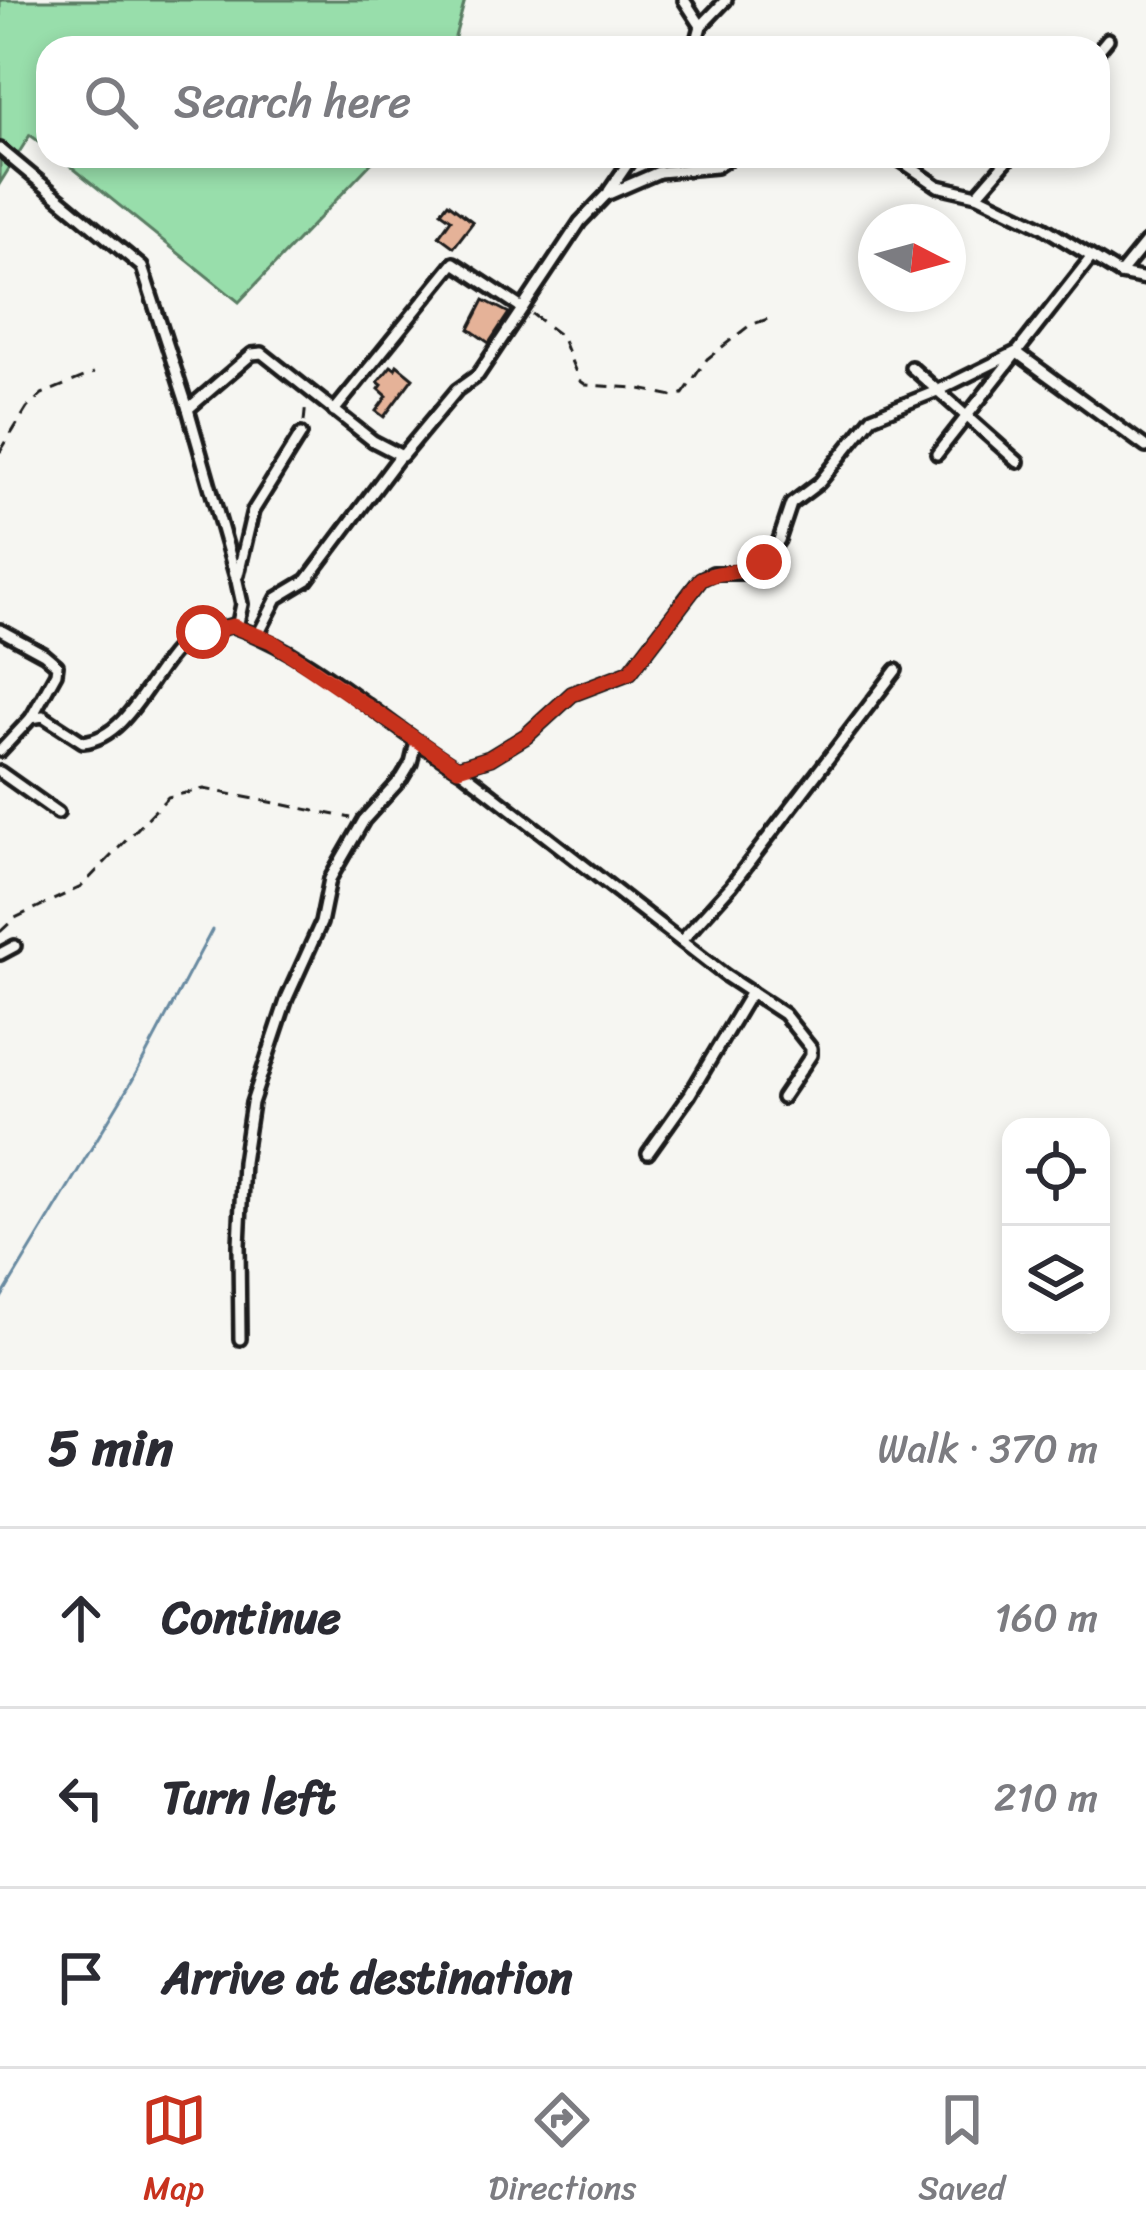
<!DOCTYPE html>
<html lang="en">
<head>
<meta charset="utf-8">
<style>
  :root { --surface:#fff; --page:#f2f2f3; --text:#2b2b33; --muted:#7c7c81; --line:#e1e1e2; --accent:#c8321e }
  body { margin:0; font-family:Sriracha,sans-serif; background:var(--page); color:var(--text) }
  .controls { position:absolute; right:36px; bottom:36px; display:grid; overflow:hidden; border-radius:24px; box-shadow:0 6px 18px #0003 }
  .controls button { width:108px; height:108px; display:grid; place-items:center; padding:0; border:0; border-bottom:3px solid var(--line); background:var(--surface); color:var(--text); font:60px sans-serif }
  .compass { position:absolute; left:858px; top:204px; width:108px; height:108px; border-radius:50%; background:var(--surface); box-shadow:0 6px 18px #0003; rotate:96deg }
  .stop { position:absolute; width:36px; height:36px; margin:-27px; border:9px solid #c8321e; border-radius:50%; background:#fff }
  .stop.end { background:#c8321e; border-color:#fff; box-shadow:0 3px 12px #0008 }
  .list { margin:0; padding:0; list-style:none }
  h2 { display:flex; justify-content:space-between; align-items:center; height:156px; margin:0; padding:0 48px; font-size:51px }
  h2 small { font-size:39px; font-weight:400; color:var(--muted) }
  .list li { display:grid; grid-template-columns:78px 1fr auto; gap:36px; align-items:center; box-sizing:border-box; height:180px; padding:0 48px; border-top:3px solid var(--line) }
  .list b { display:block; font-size:45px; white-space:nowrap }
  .list em { font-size:39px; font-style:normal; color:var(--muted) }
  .icon { flex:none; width:66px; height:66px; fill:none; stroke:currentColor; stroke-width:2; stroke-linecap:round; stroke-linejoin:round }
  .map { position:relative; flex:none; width:1146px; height:1370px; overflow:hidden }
  .search { position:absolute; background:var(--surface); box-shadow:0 6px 18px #0003; left:36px; right:36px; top:36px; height:132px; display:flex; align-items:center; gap:30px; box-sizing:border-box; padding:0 42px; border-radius:36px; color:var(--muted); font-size:45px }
  .sheet { height:696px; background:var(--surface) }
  nav { display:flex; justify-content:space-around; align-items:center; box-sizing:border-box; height:168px; border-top:3px solid var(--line); background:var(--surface); font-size:33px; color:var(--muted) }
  nav a { display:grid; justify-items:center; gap:6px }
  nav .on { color:var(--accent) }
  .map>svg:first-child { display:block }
  .green { fill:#98deab; stroke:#5a7d64; stroke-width:3 }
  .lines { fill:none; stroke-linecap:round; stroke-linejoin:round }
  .stream { stroke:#688aa1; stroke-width:3 }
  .building { fill:#e5b298; stroke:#1c1c1c; stroke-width:3 }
  .street-casing { stroke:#1c1c1c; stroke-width:18 }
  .path { stroke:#1c1c1c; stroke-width:3; stroke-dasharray:12 9; stroke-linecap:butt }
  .street { stroke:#f6f6f2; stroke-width:9 }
  .route { stroke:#c8321e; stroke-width:15 }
</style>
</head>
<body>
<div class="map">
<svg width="1146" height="1370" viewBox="0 0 1146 1370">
  <rect width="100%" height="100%" fill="#f6f6f2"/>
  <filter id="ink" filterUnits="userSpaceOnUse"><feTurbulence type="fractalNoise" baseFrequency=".00833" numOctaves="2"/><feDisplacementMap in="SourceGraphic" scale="24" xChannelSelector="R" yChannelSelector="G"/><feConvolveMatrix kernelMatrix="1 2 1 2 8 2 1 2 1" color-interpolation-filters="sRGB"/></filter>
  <g filter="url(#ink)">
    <g class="green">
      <polygon points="0,0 465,0 452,48 48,48 48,148 30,135 0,183"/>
      <polygon points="58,156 378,156 239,302"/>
    </g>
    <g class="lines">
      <polyline class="stream" points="0,1300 132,1081 212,930"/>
    </g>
    <g class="building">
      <polygon points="448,203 473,222 454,247 439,236 451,219 441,212"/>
      <polygon points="484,300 509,313 489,343 469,329"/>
      <polygon points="397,365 413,378 384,417 376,411 387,396 379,389 382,385 378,382 391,366 395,369"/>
    </g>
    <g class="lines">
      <defs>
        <g id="street">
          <polyline points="684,0 701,26"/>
          <polyline points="695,48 701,26 726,0"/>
          <polyline points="1098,51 1108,39"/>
          <polyline points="0,149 142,267 188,409"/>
          <polyline points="894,156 938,186 977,195 1043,227 1120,274 1146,279"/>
          <polyline points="609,191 633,156"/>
          <polyline points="977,195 1011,156"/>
          <polyline points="1120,274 1146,242"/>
          <polyline points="911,367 1018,462"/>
          <polyline points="334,411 454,263 522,308"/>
          <polyline points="937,454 1090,259"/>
          <polyline points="238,575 253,511 301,434"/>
          <path d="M233,626c86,31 152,99 229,145l264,205 58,38 27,34v7l-29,43"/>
          <polyline points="0,630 44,654 57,665 56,673 31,718"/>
          <polyline points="258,635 277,598 307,580 400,456"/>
          <path d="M0,751l31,-33 12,-2 40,26c47,-5 68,-72 101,-100 15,-13 38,-11 54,-19l4,-19 -5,-23 -49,-172 64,-55 10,-1 111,88 29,15 55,-66 21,-15 102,-153 26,-27 53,-23 57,-5 16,-11"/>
          <polyline points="458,768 490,758 526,736 572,694 630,672 701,579 713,573 745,573 764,562 779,540 791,504 820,482 872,417 937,391 1016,352 1146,447"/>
          <polyline points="0,772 58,813"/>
          <polyline points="683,939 731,886 896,670"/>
          <polyline points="0,954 15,946"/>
          <polyline points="648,1153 690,1094 751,992"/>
          <polyline points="240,1339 239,1245 243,1162 252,1103 287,998 321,923 330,879 364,820 402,778 411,763 416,742"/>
        </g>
      </defs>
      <use href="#street" class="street-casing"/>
      <g class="path">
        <polyline points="532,314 561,336 579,380 586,385 635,388 673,396 683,394 707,359 750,325 771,318"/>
        <polyline points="304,422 306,402"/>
        <polyline points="0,452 27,408 42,394 94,373"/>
        <polyline points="0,932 15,918 81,887 168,797 204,789 351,818"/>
      </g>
      <use href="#street" class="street"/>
    </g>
  </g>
  <g class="lines" filter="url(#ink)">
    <path class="route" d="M203,632l30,-6 38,15 187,127 32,-10 36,-22 46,-42 58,-22 71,-93c20,-10 38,-3 63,-17"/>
  </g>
</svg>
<div class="controls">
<button><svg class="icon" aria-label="locate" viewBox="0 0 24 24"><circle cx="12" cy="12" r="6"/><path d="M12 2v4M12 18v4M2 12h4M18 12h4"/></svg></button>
<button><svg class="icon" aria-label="layers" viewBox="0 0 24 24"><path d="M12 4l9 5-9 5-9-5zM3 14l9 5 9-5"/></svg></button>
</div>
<svg class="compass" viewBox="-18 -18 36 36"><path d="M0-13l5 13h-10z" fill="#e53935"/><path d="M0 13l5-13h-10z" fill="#7c7c81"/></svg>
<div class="stop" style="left:203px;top:632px"></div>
<div class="stop end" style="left:764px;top:562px"></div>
<div class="search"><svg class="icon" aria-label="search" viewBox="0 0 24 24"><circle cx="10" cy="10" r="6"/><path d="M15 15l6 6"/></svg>Search here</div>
</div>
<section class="sheet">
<h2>5 min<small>Walk · 370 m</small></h2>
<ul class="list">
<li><svg class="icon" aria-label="ahead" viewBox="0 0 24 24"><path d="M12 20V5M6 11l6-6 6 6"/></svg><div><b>Continue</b></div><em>160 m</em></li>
<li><svg class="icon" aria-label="left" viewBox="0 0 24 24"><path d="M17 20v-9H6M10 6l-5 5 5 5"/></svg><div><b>Turn left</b></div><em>210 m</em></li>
<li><svg class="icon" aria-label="arrive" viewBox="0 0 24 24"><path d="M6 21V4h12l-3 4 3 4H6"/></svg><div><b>Arrive at destination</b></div></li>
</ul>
</section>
<nav>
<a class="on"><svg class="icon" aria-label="map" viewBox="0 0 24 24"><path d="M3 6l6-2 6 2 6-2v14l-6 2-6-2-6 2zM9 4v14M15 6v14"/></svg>Map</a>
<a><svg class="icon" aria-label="directions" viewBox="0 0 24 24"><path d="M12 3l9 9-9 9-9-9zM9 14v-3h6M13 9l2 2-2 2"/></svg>Directions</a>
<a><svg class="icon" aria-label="saved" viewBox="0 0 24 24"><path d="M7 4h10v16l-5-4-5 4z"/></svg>Saved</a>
</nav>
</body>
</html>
